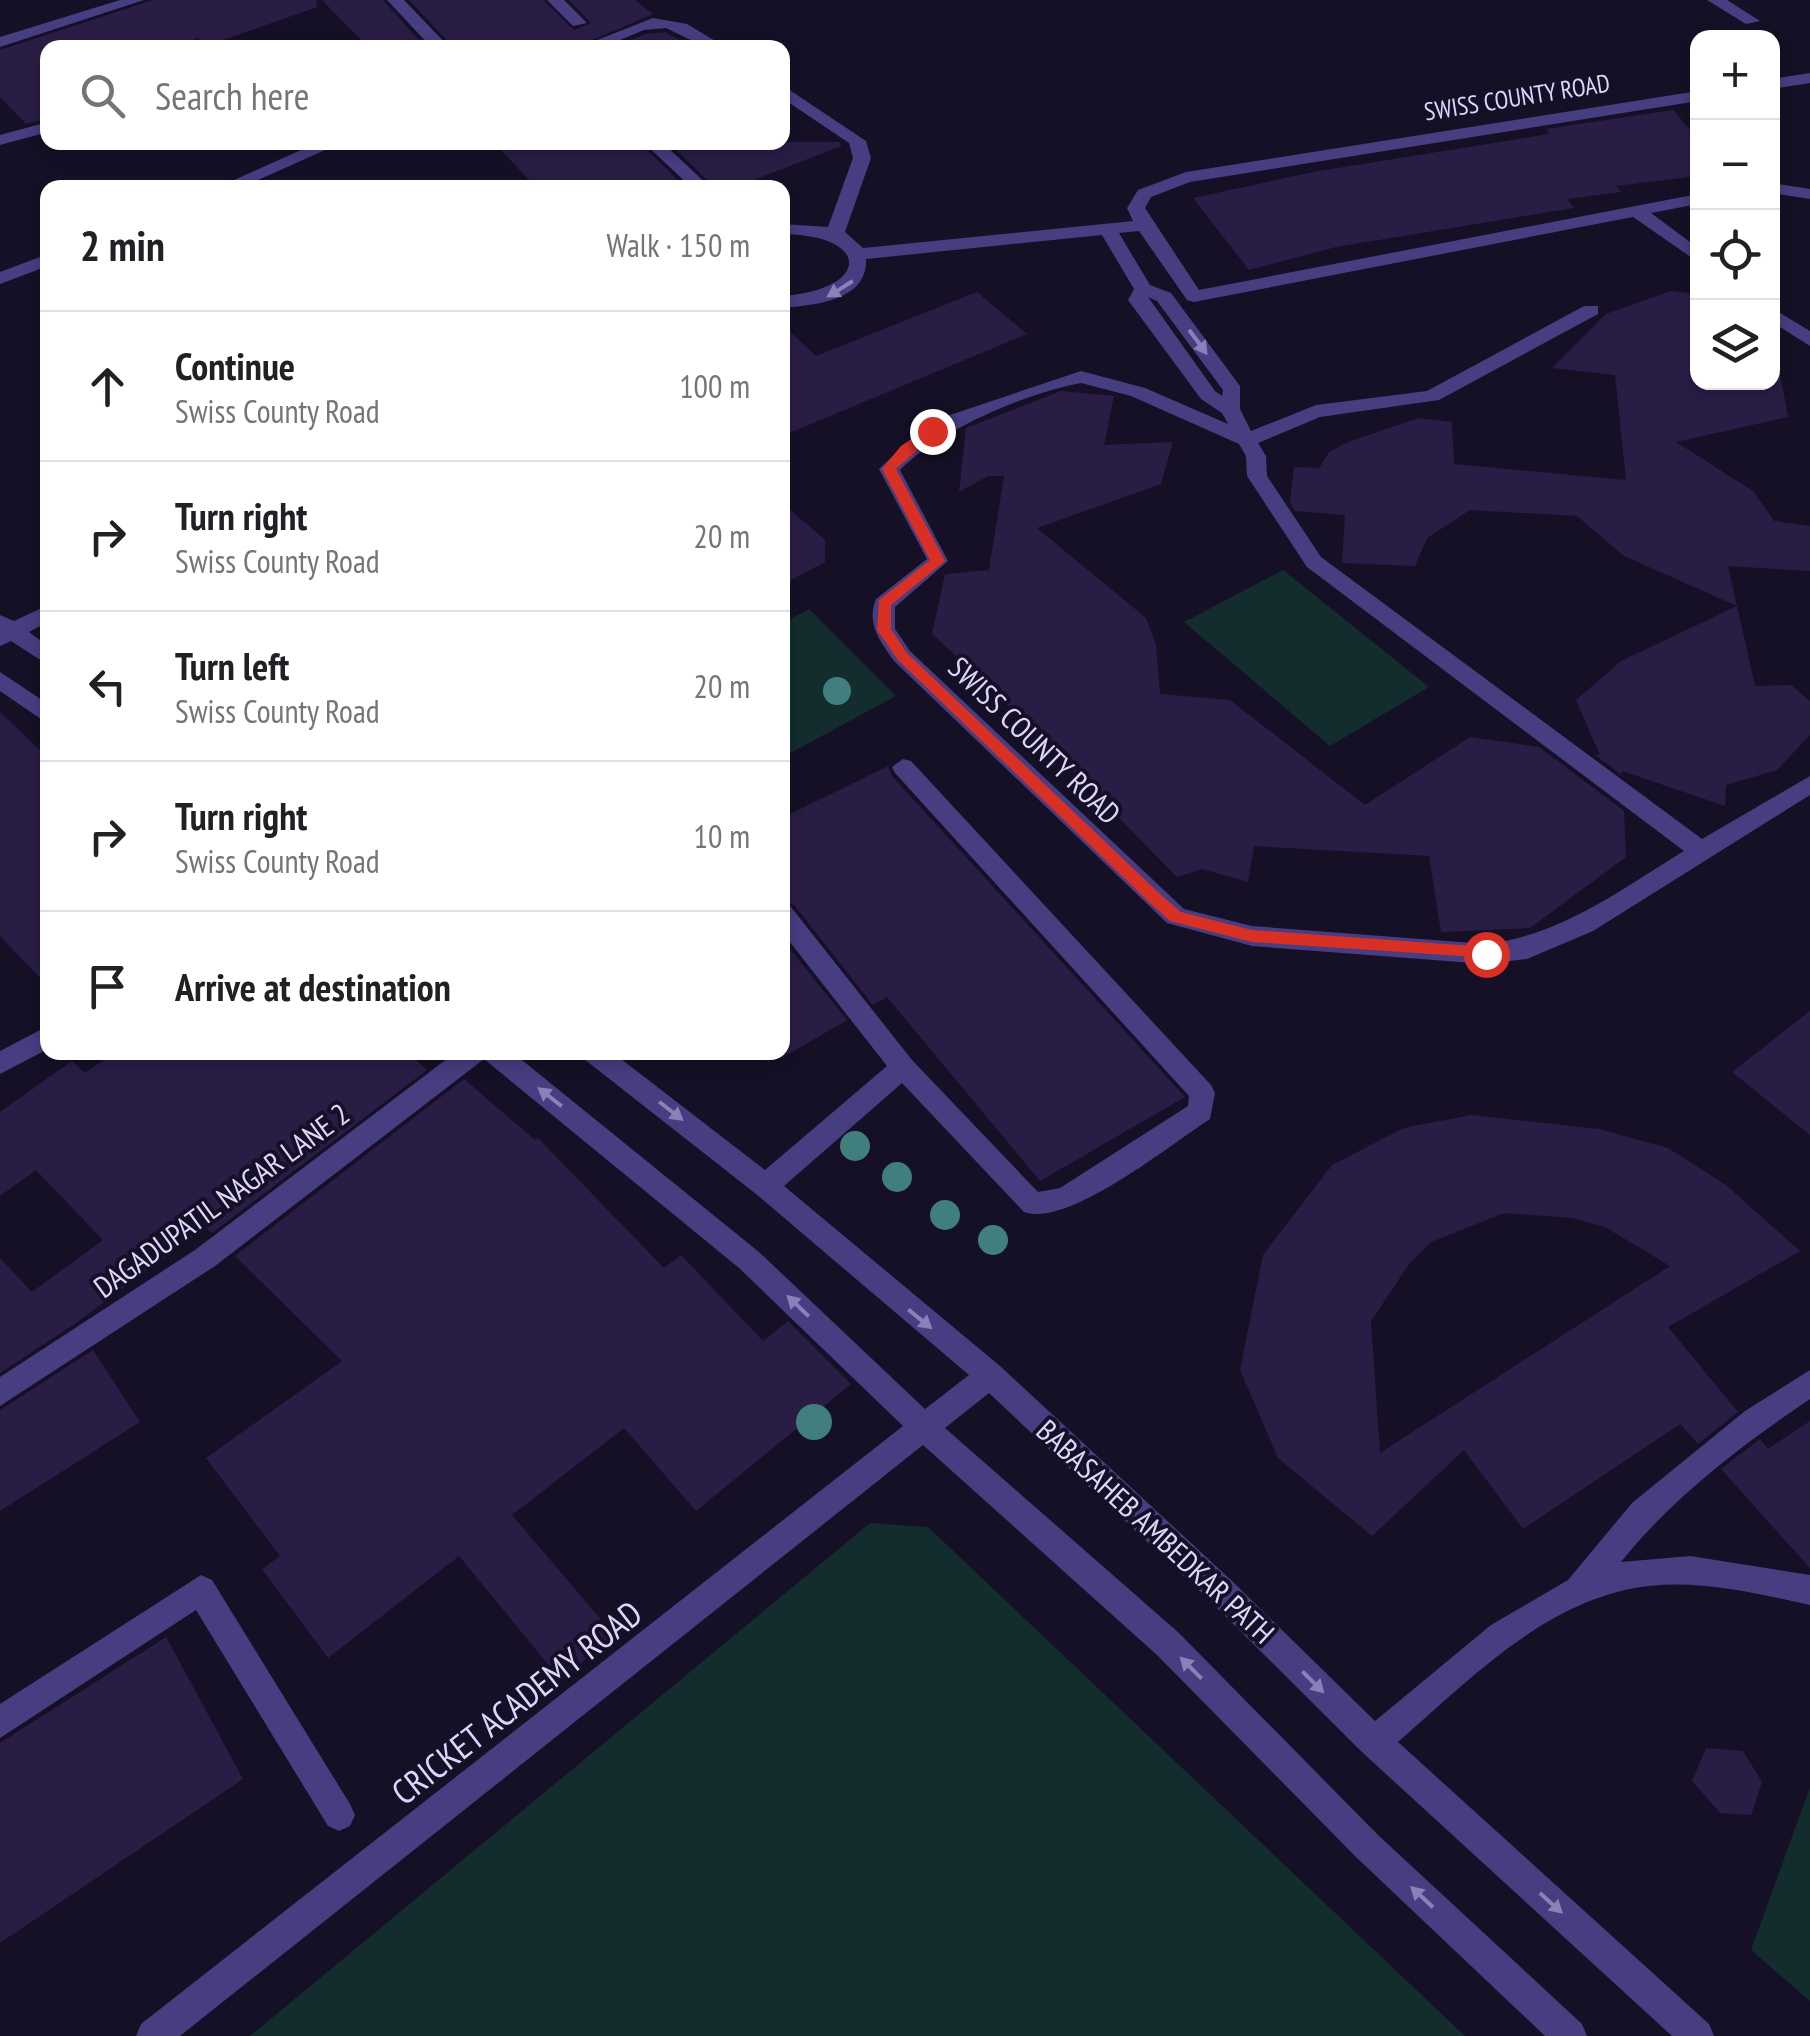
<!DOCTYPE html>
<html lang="en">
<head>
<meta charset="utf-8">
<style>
  :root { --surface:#fff; --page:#f2f2f2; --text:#202124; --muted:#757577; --line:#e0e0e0 }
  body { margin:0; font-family:"PT Sans Narrow",sans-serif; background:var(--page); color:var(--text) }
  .controls { position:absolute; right:30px; top:30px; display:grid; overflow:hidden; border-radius:20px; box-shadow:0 5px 15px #0003 }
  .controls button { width:90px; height:90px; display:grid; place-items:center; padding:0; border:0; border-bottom:2px solid var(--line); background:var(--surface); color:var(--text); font:50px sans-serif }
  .stop { position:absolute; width:30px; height:30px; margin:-22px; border:8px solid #d93025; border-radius:50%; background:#fff }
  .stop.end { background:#d93025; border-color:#fff; box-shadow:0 2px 10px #0008 }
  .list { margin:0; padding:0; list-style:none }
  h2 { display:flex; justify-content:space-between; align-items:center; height:130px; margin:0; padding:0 40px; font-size:42px }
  h2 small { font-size:32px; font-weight:400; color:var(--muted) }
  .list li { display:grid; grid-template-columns:65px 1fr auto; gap:30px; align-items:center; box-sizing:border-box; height:150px; padding:0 40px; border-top:2px solid var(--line) }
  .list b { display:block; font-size:38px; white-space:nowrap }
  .list p { margin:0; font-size:32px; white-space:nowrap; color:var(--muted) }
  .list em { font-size:32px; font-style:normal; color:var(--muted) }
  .icon { flex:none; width:55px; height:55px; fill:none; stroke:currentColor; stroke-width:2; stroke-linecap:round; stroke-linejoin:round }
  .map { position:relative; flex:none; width:1810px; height:2036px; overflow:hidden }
  .search { position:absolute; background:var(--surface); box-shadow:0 5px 15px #0003; left:40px; top:40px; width:750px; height:110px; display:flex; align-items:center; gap:25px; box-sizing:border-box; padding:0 35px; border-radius:20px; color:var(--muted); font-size:38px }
  .panel { position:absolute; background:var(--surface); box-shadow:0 5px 15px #0003; left:40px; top:180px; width:750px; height:880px; border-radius:20px }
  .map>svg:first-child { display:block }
  .green { fill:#132c2e }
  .building { fill:#291d45; fill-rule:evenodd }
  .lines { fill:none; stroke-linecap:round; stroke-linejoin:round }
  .minor { fill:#473d81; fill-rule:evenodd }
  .tree { fill:#417f7f }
  .oneway { fill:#8b81b9 }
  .route { fill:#d93025 }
  .labels { text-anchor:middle; stroke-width:8; stroke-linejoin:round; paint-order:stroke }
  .far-street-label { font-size:25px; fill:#ded5fd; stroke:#151025 }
  .street-label { font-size:30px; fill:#ded5fd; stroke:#151025 }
  .near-street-label { font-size:35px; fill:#ded5fd; stroke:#151025 }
</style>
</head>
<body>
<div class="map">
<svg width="1810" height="2036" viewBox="0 0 1810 2036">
  <rect width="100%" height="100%" fill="#151025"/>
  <g class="green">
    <polygon points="1283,570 1429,687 1330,746 1184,622"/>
    <polygon points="809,609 896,696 783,757 783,623"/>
    <polygon points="870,1523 928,1527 1465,2036 250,2036"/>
    <polygon points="1810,1787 1810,2001 1751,1950"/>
  </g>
  <g class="building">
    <polygon points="153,0 316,0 317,7 206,46 198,38 172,48 48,48 48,118 26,124 0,97 0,50"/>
    <polygon points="322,0 383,0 426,48 369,48"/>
    <polygon points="409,0 543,0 574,30 591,23 569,0 635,0 653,14 574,48 454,48"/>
    <polygon points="665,32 694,48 612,48 645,34"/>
    <polygon points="1673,110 1698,139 1698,176 1616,186 1621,192 1567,199 1574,208 1336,247 1249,270 1193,198 1313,172 1549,134 1546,129"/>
    <polygon points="493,142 639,142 686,188 537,188"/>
    <polygon points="668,142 840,142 841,146 733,188 715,188"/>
    <polygon points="1671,291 1698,294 1698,382 1772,382 1773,335 1788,417 1676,442 1753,491 1774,521 1810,526 1810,571 1728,566 1755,686 1791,685 1810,701 1810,735 1777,770 1726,785 1725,806 1622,771 1622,775 1594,754 1600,755 1576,700 1621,661 1737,606 1624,556 1577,516 1470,510 1427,538 1415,566 1342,563 1345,515 1295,511 1290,503 1294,467 1319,468 1329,452 1348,442 1419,418 1452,422 1454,464 1626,480 1615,375 1552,368 1606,314"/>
    <polygon points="977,292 1027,334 782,436 782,324 816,356"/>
    <polygon points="1061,391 1114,396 1104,445 1173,442 1161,484 1037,528 1146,618 1156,645 1160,694 1230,700 1365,805 1470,737 1539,747 1624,811 1626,857 1530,928 1441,932 1429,856 1254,846 1248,882 1202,869 1177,877 998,695 932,634 945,574 989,570 1004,476 988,476 959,492 966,428"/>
    <polygon points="782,503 825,540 825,562 782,585"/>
    <polygon points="0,712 48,758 48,986 0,936"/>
    <polygon points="888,766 892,776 1185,1097 1040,1181 887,997 873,1005 794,905 782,901 782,818"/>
    <polygon points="782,939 847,1020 782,1058"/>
    <polygon points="1810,1011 1810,1135 1732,1072"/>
    <polygon points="115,1052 407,1052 427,1070 212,1233 206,1227 76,1323 0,1373 0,1258 32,1292 103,1240 36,1170 0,1196 0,1112 72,1061 85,1073"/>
    <polygon points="464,1079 535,1140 538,1138 664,1268 681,1255 763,1341 788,1321 851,1384 696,1511 624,1428 512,1515 614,1635 561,1680 459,1556 328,1658 262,1569 280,1556 206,1458 342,1361 235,1256"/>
    <path d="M1471,1115l128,14 69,19 58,37 74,66 -132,76 70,85 -40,32 -18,-20 -157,105 -59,-79 -92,86 -94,-78 -38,-88 23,-115 69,-90 72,-37zM1504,1213l68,5 33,9 65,39 -290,187 -9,-132 38,-57 22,-22z"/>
    <polygon points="93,1350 140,1422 0,1511 0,1410"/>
    <polygon points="1810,1421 1810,1568 1721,1469 1760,1439 1768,1449"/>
    <polygon points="166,1637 243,1779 0,1943 0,1743"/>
    <polygon points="1706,1748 1743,1751 1762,1782 1751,1815 1720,1813 1692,1781"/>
  </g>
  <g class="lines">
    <g class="minor">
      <polygon points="120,0 144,0 0,47 0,37"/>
      <polygon points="387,0 404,0 450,48 432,48"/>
      <polygon points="547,0 564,0 587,23 573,26"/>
      <polygon points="1707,0 1727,0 1760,21 1746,24"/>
      <polygon points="653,18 687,24 727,48 707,48 666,28 644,30 601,48 577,48"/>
      <polygon points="1810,73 1810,83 1772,89 1772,79"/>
      <path d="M782,85l84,56 5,17 -26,74 18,16 270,-27 -6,-13 11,-18 48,-18 512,-81v10l-508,81 -39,15 -6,11 54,82 499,-96v10l-47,9 47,35v14l-65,-45 -439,85 -7,-2 -48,-69 -20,2 31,52 21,8 69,93v23l11,22 65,-26 111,-14 157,-85h14v8l-159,86 -119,17 -62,26 8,13 1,20 54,81 381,282 108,-63v19l-217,136 -66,28 -41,5 -234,-18 -85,-23 -273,-262c-14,-20 -28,-37 -18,-62l51,-40 -48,-90 35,-33 36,-21 131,-44 64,17 83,36 -6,-11 -21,-14 -73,-99 6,-11 -32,-54 -236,24c2,42 -52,46 -84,49v-12c88,-6 91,-61 0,-62v-10l46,3 25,-69 -4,-15 -67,-45zM1148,297l9,4 66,89 -1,6 -7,-5zM1081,383l50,13 108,48 7,12 1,20 60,91 377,284c-64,39 -122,84 -198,93l-234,-18 -68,-17 -274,-258 -15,-22v-22l53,-46 -48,-91c39,-40 126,-77 181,-87z"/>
      <polygon points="48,122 48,132 0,145 0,135"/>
      <polygon points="319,142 343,142 240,188 216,188"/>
      <polygon points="643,142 662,142 711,188 692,188"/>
      <polygon points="1772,183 1810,189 1810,199 1772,193"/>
      <polygon points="48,254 48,266 0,284 0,272"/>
      <polygon points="1772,308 1810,331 1810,346 1772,322"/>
      <polygon points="48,605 48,622 29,632 48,646 48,665 11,641 0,646 0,615 14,621"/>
      <polygon points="0,672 48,704 48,724 0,691"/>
      <path d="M903,759l8,2 300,324 4,8 -5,26c-39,25 -142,109 -186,93l-122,-129 -118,103 216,180 232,215 143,140 116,-96 77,-45 64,-77 113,-92 65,-41v29c-68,46 -137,98 -189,163l69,-6 120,19v30c-52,-11 -107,-25 -161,-19 -100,11 -179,93 -251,156l311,282 5,12h-42l-309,-283 -153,-152 -221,-208 -44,35 234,205 199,202 204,189 5,12h-42l-189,-179 -199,-202 -234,-210 -743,591h-44l5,-12 762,-598 -164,-158 -255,-209 -269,207 -215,140v-29l195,-127 261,-198h56l247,200 166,157 44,-34 -213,-181 -172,-135 -3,-7h31l153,118 122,-104 -105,-134v-27l9,2 121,153 126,132 22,-4 128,-82 1,-10 -294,-323 -3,-6z"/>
      <polygon points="48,1026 48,1049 0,1074 0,1051"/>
      <polygon points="201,1575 212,1580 350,1804 355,1815 350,1826 339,1831 328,1826 196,1610 0,1738 0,1704"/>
    </g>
  </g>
  <g class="tree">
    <circle cx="837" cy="691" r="14"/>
    <circle cx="855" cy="1146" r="15"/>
    <circle cx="897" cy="1177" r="15"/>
    <circle cx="945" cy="1215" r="15"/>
    <circle cx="993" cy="1240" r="15"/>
    <circle cx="814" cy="1422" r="18"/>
  </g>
  <defs><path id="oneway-solid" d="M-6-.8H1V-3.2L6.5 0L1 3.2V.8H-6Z" transform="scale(2.5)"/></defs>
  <g class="oneway">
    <use href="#oneway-solid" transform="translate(840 289) rotate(148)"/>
    <use href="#oneway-solid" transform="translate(1198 342) rotate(54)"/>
    <use href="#oneway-solid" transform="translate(550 1097) rotate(-142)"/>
    <use href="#oneway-solid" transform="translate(671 1111) rotate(38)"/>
    <use href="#oneway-solid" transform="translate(798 1306) rotate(-136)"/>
    <use href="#oneway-solid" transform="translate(920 1319) rotate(39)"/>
    <use href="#oneway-solid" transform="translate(1191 1668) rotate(-135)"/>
    <use href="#oneway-solid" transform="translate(1313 1682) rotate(45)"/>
    <use href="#oneway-solid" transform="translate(1422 1897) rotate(-137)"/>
    <use href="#oneway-solid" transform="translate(1551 1903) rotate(42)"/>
  </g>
  <polygon class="route" points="928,428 939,431 896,469 945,561 891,605 891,629 907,653 1161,895 1181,912 1252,930 1486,947 1494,954 1491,958 1252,942 1170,921 1150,903 898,660 877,630 879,600 930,560 882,469 901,446"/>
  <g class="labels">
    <g class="far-street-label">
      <text transform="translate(1517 97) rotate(-9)" y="9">SWISS COUNTY ROAD</text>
    </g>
    <g class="street-label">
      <text transform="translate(1034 741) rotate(44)" y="10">SWISS COUNTY ROAD</text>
      <text transform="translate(222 1201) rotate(-36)" y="10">DAGADUPATIL NAGAR LANE 2</text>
      <text transform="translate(1155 1532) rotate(43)" y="10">BABASAHEB AMBEDKAR PATH</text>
    </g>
    <g class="near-street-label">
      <text transform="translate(517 1703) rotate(-38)" y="12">CRICKET ACADEMY ROAD</text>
    </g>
  </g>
</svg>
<div class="controls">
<button>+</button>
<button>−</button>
<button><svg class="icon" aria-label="locate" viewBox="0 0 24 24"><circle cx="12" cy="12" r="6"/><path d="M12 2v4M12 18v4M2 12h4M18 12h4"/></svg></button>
<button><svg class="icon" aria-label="layers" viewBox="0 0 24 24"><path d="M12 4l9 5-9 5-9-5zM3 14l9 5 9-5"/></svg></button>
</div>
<div class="stop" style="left:1486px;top:954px"></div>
<div class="stop end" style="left:932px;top:431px"></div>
<div class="search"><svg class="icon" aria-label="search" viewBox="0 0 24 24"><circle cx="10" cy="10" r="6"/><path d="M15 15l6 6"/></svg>Search here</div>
<section class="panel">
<h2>2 min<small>Walk · 150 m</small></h2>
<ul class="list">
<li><svg class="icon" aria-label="ahead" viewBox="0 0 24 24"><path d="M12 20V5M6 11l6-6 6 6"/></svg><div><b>Continue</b><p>Swiss County Road</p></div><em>100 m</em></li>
<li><svg class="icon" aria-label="right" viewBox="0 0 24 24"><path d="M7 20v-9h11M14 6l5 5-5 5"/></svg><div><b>Turn right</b><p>Swiss County Road</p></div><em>20 m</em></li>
<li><svg class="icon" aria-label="left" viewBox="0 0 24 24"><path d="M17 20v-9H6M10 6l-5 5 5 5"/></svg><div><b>Turn left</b><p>Swiss County Road</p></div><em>20 m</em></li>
<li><svg class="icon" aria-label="right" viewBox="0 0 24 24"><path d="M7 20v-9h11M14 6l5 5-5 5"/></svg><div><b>Turn right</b><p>Swiss County Road</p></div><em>10 m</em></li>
<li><svg class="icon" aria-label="arrive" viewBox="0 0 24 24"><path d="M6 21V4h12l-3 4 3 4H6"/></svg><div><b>Arrive at destination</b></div></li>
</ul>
</section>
</div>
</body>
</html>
